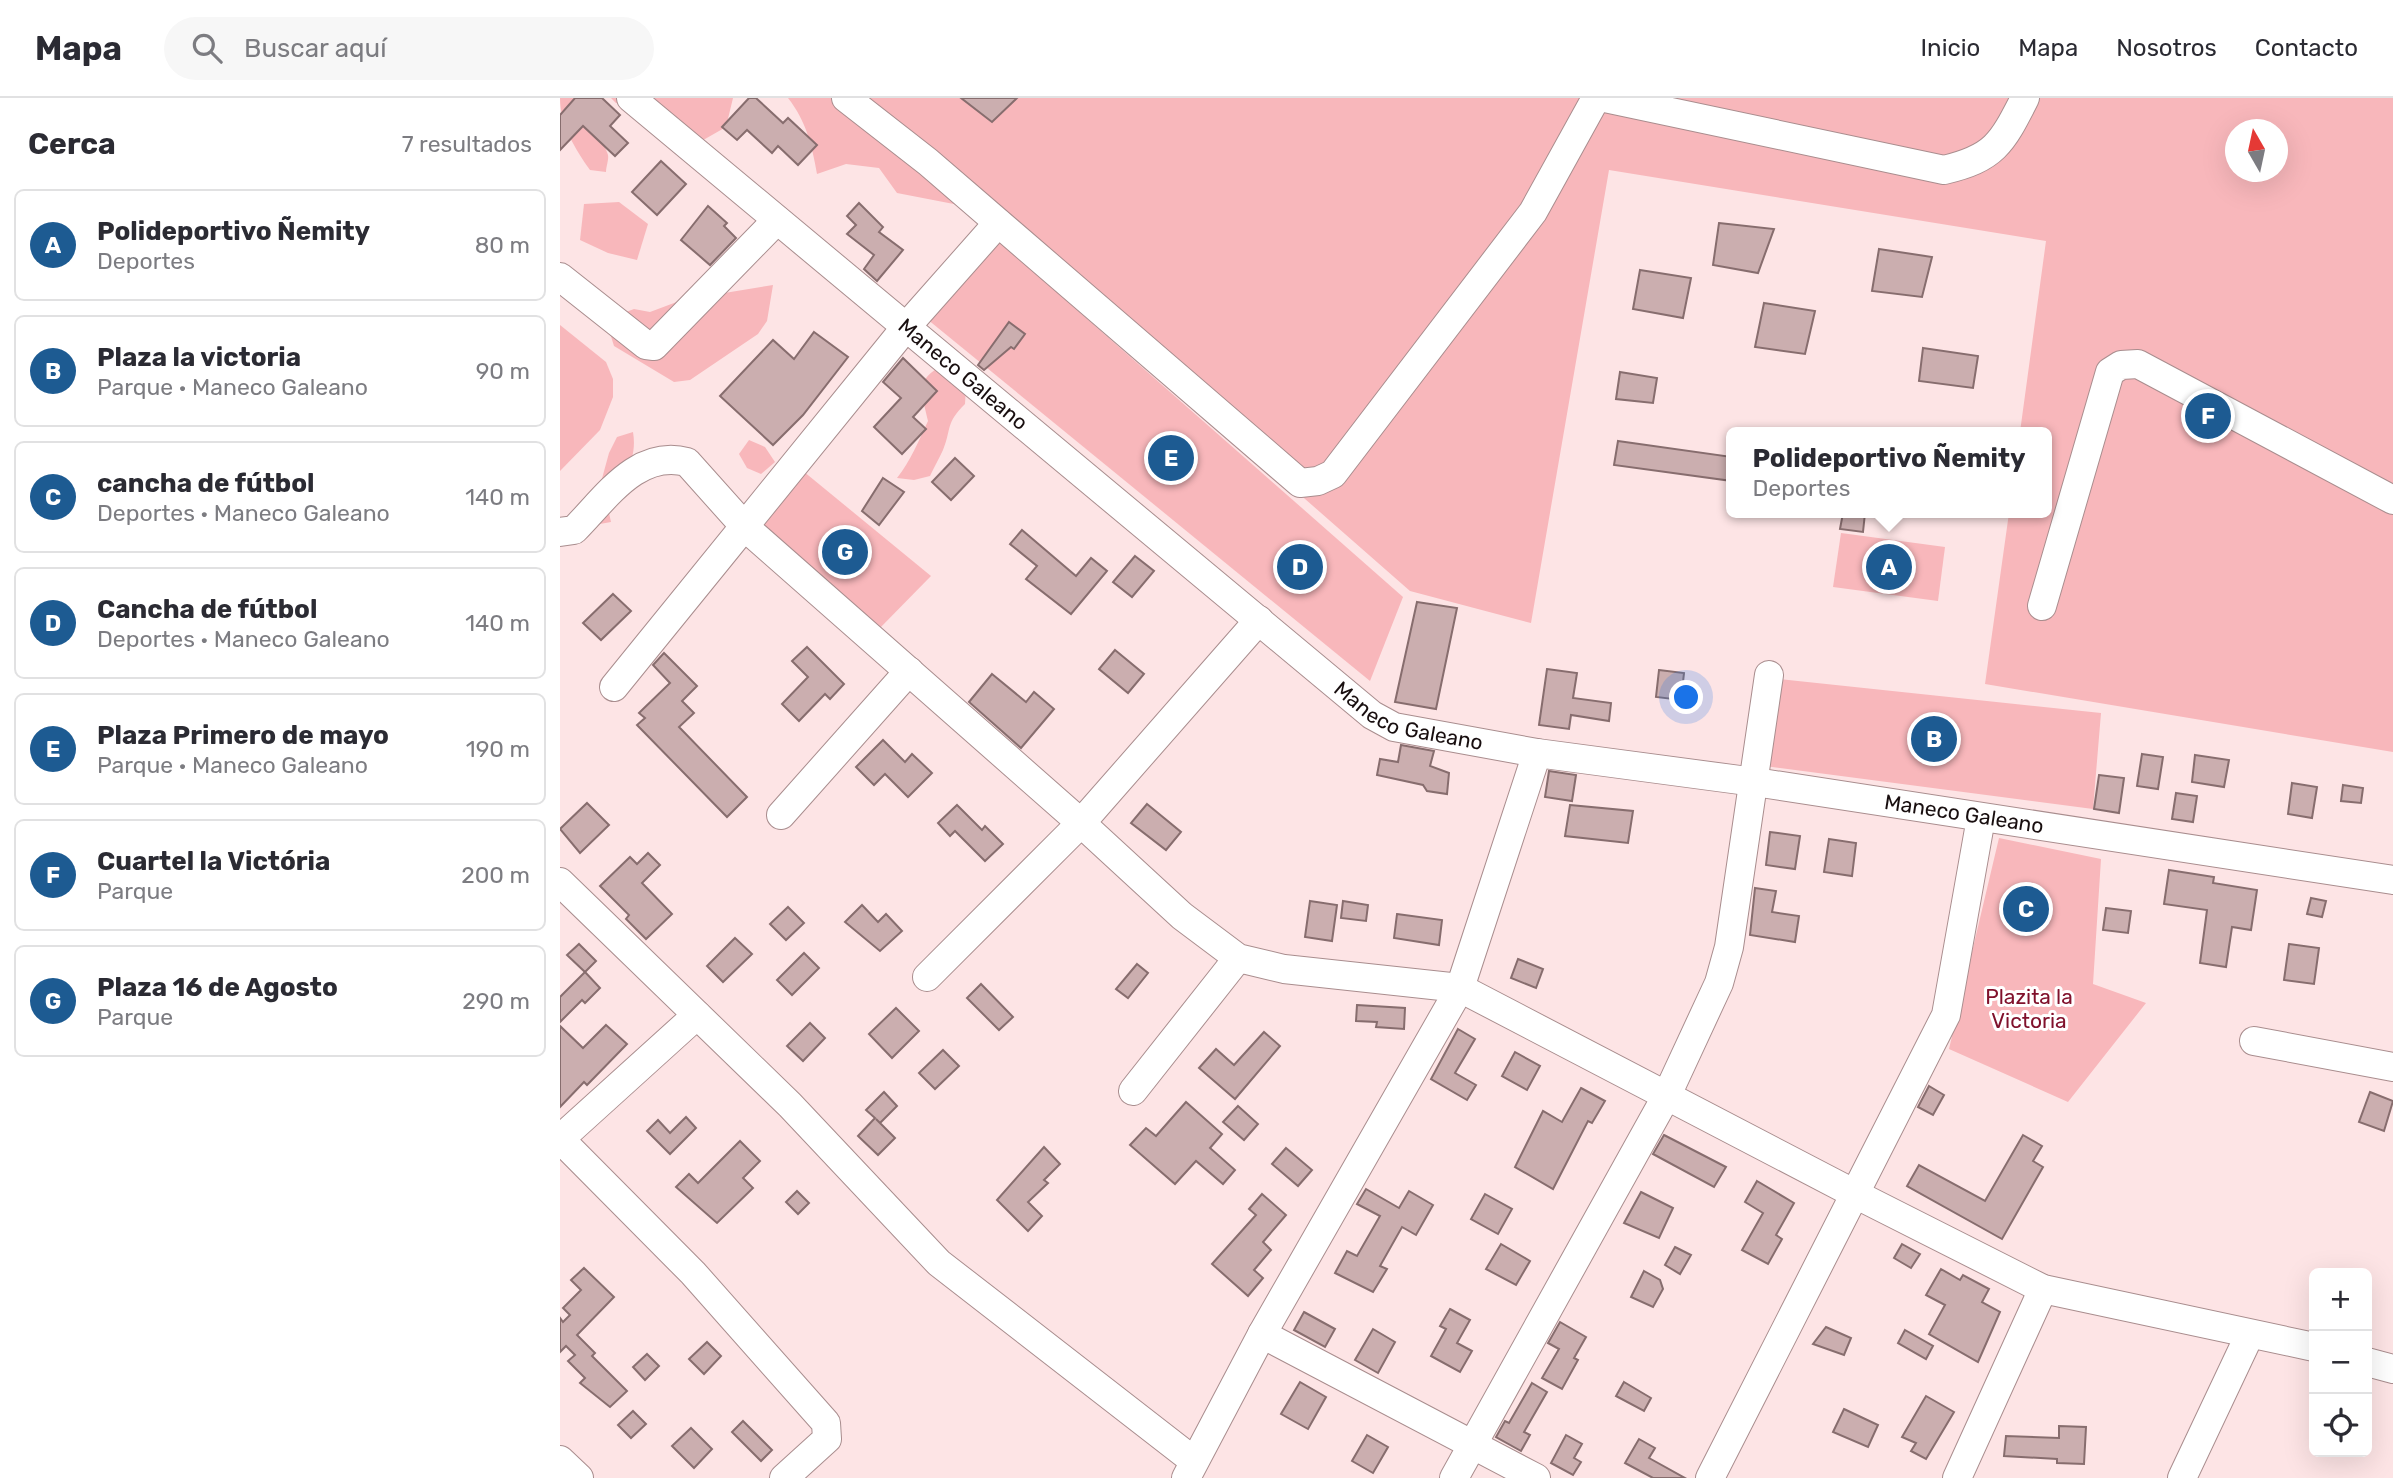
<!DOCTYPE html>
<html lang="es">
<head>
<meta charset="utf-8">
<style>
  :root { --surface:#fff; --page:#f7f7f7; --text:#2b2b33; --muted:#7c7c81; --line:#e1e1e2; --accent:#1d5b92 }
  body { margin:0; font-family:Rubik,sans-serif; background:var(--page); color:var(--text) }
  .controls { position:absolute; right:21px; bottom:21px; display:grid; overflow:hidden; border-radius:10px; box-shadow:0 7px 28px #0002 }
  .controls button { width:63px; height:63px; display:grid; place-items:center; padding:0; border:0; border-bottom:2px solid var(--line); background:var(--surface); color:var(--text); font:35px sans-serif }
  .compass { position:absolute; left:1665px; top:21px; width:63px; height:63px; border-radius:50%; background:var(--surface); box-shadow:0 7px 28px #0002; rotate:351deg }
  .you { position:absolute; left:1127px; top:600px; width:24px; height:24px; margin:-18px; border:5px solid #fff; border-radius:50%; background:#1a73e8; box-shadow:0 0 0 10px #1a73e833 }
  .badge { display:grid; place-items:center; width:46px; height:46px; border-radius:50%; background:var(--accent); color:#fff; font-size:23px; font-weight:700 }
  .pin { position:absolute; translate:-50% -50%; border:4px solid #fff; box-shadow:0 2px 7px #0006 }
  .popup { position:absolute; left:1166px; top:329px; width:326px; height:91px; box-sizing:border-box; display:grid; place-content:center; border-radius:10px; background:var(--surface); filter:drop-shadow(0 2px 5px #0005); font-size:23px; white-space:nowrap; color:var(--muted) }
  .popup b { font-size:26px; color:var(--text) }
  .popup::after { content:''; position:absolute; left:50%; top:100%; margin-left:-14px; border:14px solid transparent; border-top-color:var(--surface) }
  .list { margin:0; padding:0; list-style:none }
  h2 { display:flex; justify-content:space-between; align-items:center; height:91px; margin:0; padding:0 28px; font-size:30px }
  h2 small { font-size:23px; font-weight:400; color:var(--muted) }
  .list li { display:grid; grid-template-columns:46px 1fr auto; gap:21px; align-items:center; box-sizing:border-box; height:112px; margin:0 14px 14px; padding:0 14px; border:2px solid var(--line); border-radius:10px }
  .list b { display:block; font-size:26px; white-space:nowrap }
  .list p { margin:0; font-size:23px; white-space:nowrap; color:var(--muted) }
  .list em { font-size:23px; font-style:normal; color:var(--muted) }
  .icon { flex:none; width:38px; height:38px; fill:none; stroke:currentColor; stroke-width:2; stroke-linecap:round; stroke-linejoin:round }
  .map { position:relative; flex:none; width:1833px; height:1380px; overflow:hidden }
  header { display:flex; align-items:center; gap:42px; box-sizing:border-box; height:98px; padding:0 35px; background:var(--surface); border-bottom:2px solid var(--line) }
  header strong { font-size:33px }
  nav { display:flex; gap:38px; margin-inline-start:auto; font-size:24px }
  .search { width:490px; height:63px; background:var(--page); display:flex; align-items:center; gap:18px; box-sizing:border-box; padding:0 24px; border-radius:38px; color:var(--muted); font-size:26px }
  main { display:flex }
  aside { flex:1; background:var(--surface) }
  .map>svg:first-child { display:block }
  .green { fill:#f8b7bb; fill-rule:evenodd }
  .building { fill:#cbaeaf; stroke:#876d6e; stroke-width:2 }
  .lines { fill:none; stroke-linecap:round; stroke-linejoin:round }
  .minor-casing { stroke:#a98d8e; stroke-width:30 }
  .minor { stroke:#fff; stroke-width:28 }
  .labels { text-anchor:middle; stroke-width:6; stroke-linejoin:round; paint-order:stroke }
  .street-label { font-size:21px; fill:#180e0f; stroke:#fff }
  .park-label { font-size:21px; fill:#80112c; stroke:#fff }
</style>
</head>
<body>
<header>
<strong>Mapa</strong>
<div class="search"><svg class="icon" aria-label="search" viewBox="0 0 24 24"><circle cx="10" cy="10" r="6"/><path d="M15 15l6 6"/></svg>Buscar aquí</div>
<nav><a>Inicio</a><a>Mapa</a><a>Nosotros</a><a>Contacto</a></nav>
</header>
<main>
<aside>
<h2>Cerca<small>7 resultados</small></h2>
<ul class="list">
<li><span class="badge">A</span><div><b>Polideportivo Ñemity</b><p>Deportes</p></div><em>80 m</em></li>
<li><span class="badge">B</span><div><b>Plaza la victoria</b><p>Parque · Maneco Galeano</p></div><em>90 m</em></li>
<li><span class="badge">C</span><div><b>cancha de fútbol</b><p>Deportes · Maneco Galeano</p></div><em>140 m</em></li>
<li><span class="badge">D</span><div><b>Cancha de fútbol</b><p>Deportes · Maneco Galeano</p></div><em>140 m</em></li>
<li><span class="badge">E</span><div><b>Plaza Primero de mayo</b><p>Parque · Maneco Galeano</p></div><em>190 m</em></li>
<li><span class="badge">F</span><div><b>Cuartel la Victória</b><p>Parque</p></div><em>200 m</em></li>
<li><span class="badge">G</span><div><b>Plaza 16 de Agosto</b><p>Parque</p></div><em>290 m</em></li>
</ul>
</aside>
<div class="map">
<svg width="1833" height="1380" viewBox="0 0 1833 1380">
  <rect width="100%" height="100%" fill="#fde4e5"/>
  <g class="green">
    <path d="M0,0h13c7,8 33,47 35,57 1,4 -2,12 -2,17l-16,-2c-15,-21 -30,-46 -30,-72z"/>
    <polygon points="51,0 173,0 166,29 138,45 87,11 56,5"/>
    <path d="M228,0h43l2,4 14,-4h1546v654l-408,-68 24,-171h37v-81h-26l26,-191 -437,-71 -78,453 -121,-32 -455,-399 9,14 -67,-13 -18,-25 -33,-4 -29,10c-5,-29 -11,-53 -29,-76zM1675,32h42v42h-42z"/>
    <polygon points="59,104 88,126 77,162 48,155 20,142 24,106"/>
    <polygon points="433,138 843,499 810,583 367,221"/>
    <polygon points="213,187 207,223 198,236 130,282 114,284 54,248 49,232 58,217 74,211 90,214 122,202"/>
    <polygon points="0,227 46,264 53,281 53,299 40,332 0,373"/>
    <path d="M384,267l22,22 -1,17c-20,20 -13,24 -22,46 -4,9 -9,17 -13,26l-16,4 -17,-2c13,-16 22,-38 31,-57 -6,-28 -14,-42 16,-56z"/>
    <path d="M73,334c5,29 -11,48 -26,72l4,18 -22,4 20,-73 8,-16z"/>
    <polygon points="189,342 205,349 215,364 201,376 187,370 179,356"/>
    <polygon points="243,373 371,478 317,533 200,430"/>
    <polygon points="1281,435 1385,449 1378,503 1273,489"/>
    <polygon points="1219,581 1541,615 1533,711 1204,668"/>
    <polygon points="1439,740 1541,761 1533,886 1586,905 1508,1004 1389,951"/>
  </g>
  <g class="building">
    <polygon points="15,0 42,0 60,17 50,28 68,45 55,58 23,28 0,52 0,17"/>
    <polygon points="189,0 196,0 223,25 228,20 257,47 238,67 218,48 212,55 187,32 177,42 162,29"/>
    <polygon points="401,0 457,0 432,24"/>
    <polygon points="101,63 126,86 97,117 72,94"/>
    <polygon points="299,105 323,129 319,134 343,152 317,183 304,171 314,157 287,136 296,127 287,118"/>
    <polygon points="148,108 167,125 164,128 176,140 150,167 121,142"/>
    <polygon points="1159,125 1214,131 1198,175 1153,167"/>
    <polygon points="1319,151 1372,159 1362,199 1312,193"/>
    <polygon points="1080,172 1131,180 1123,220 1073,211"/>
    <polygon points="1204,205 1255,213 1245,256 1195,249"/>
    <polygon points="449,224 465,236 454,251 451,249 424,272 418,267"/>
    <polygon points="254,234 288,259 243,317 213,347 160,298 213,242 234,261"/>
    <polygon points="1363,250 1418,258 1413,290 1359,283"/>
    <polygon points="343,260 377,293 353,319 366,331 342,356 314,329 341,300 323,284"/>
    <polygon points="1060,274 1097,280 1093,305 1056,301"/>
    <polygon points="1058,343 1172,359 1172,383 1054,367"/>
    <polygon points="395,360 414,378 391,402 372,384"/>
    <polygon points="323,380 344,394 319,427 302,413"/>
    <polygon points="1283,415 1305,415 1303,434 1280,431"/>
    <polygon points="462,432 516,478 531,460 547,473 511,516 466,481 477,468 450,446"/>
    <polygon points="575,458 594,473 572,499 553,484"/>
    <polygon points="53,496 71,513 41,542 23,525"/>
    <polygon points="857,504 897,510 876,611 835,604"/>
    <polygon points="247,549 284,586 270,601 265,596 239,623 222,606 248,579 232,563"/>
    <polygon points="555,552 584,576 568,595 539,571"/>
    <polygon points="104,555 137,588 122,603 134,615 119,629 187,699 167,719 77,627 85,620 79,615 110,585 93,567"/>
    <polygon points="987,571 1017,575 1013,600 1051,605 1049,623 1011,617 1009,631 979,627"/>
    <polygon points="1099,572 1124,575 1121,602 1096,599"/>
    <polygon points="432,576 466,604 474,594 494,611 461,650 409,604"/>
    <polygon points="323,642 345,664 352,656 372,675 348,699 325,676 314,687 296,669"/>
    <polygon points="841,647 874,653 870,668 889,675 887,696 867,693 863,687 817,677 820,661 838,664"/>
    <polygon points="1582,656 1603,659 1598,691 1577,688"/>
    <polygon points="1635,657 1669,662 1664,689 1632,684"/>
    <polygon points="989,673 1016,677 1012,703 985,699"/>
    <polygon points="1539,677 1564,680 1559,715 1534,711"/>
    <polygon points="1732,685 1757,689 1752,720 1728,716"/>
    <polygon points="1783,687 1803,690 1801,705 1781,703"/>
    <polygon points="1616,695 1637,698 1633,724 1612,721"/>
    <polygon points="27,705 49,727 20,755 0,731"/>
    <polygon points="587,706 621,734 606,752 571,725"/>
    <polygon points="397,707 422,732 425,728 443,746 425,763 395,733 390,738 378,725"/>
    <polygon points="1010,707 1073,713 1068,745 1005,738"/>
    <polygon points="1210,734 1240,738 1235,771 1206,767"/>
    <polygon points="1269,741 1296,745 1292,778 1264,774"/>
    <polygon points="88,755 100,767 82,785 112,816 86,841 66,821 69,817 40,788 70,759 77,766"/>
    <polygon points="1609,772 1654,779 1653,785 1697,792 1691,832 1672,829 1666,869 1640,865 1647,812 1604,806"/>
    <polygon points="1195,790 1216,793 1212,814 1239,818 1235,844 1190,837"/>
    <polygon points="1751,800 1766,803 1762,819 1747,816"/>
    <polygon points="750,803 777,807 772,843 745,839"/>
    <polygon points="783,803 808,807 806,823 781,820"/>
    <polygon points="302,807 318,824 326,816 342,833 320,853 285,824"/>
    <polygon points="228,809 244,825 226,842 210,826"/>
    <polygon points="1546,810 1571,813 1568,835 1543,832"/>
    <polygon points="837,816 882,822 879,847 834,840"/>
    <polygon points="175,840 192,856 163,884 147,868"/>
    <polygon points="19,846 36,863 25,874 7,857"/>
    <polygon points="1729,846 1759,850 1754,886 1724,882"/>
    <polygon points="244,855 259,870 232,897 217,882"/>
    <polygon points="958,861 983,871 976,890 951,880"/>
    <polygon points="577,866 588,875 568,900 556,891"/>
    <polygon points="25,874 40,890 25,905 22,902 0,924 0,899"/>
    <polygon points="421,886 453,919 439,932 407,900"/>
    <polygon points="797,907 845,910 844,931 816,929 817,924 796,923"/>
    <polygon points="336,910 359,933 332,960 309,936"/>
    <polygon points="250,925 265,940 243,963 227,948"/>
    <polygon points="46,927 67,946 27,987 24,984 0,1009 0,928 23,950"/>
    <polygon points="898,931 915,941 895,975 916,987 907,1002 871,981"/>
    <polygon points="704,934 720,948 675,1001 639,970 656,951 674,967"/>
    <polygon points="383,952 399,968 375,991 359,975"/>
    <polygon points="955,954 980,968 967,992 942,978"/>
    <polygon points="1369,988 1384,997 1373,1017 1358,1009"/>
    <polygon points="1021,990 1045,1003 1032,1025 1028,1023 993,1091 955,1069 983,1013 1002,1024"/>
    <polygon points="324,994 337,1008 320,1025 316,1021 335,1040 318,1057 298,1038 315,1020 306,1012"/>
    <polygon points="1810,994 1833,1003 1824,1033 1799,1024"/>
    <polygon points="626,1004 662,1036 650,1050 675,1072 663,1086 636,1063 615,1086 570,1047 586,1030 596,1038"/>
    <polygon points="678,1008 698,1026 684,1042 663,1024"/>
    <polygon points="126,1019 136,1030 110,1056 87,1033 98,1022 110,1035"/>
    <polygon points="1104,1037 1166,1069 1154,1089 1093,1056"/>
    <polygon points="1463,1037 1482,1048 1473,1063 1483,1069 1442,1141 1347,1088 1359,1067 1425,1103"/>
    <polygon points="180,1043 200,1063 183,1080 193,1090 157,1125 116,1089 129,1076 138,1085"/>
    <polygon points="484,1049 500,1066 484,1082 488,1085 468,1104 482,1118 468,1133 437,1102"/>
    <polygon points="726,1050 752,1072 738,1088 712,1066"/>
    <polygon points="1197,1083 1234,1105 1216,1137 1222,1141 1208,1166 1182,1152 1203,1115 1185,1104"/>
    <polygon points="806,1091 839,1110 849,1093 873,1107 856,1137 842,1129 820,1168 827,1171 813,1194 775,1175 787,1153 797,1158 820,1118 797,1106"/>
    <polygon points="237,1093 249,1105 238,1116 226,1104"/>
    <polygon points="1081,1094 1113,1110 1099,1140 1064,1125"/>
    <polygon points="702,1096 726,1117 703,1144 711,1152 694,1172 703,1180 688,1198 652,1166 696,1117 689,1111"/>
    <polygon points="925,1096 952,1111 938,1136 911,1121"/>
    <polygon points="941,1146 970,1163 956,1187 926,1171"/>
    <polygon points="1342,1146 1360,1156 1351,1170 1334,1160"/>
    <polygon points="1115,1149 1131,1157 1120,1176 1105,1167"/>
    <polygon points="24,1170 54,1199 17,1237 35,1255 32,1258 67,1293 50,1309 20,1285 25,1280 8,1263 15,1257 6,1248 0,1254 0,1220 3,1224 10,1217 3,1210 21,1192 11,1182"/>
    <polygon points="1381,1171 1400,1182 1403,1177 1429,1191 1422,1204 1440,1214 1418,1264 1369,1236 1385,1207 1366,1197"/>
    <polygon points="1084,1173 1100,1182 1103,1191 1093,1209 1071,1199"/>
    <polygon points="890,1211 910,1222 897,1245 912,1253 900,1274 871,1258 886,1231 880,1228"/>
    <polygon points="744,1214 775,1231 765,1249 734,1232"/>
    <polygon points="1000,1224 1026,1239 1014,1260 1018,1262 1002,1291 982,1280 999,1251 988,1245"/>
    <polygon points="1266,1229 1291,1240 1284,1257 1253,1246"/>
    <polygon points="813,1231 835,1244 818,1275 795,1262"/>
    <polygon points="1345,1232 1373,1248 1366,1261 1338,1245"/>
    <polygon points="147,1244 161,1258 144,1276 129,1261"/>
    <polygon points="87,1256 99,1268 85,1282 73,1269"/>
    <polygon points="740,1284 766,1299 748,1331 721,1316"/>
    <polygon points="1064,1284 1091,1300 1084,1313 1056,1298"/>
    <polygon points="972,1285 987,1294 964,1334 970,1337 961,1353 936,1339 945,1323 949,1325"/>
    <polygon points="1366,1298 1394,1314 1366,1361 1351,1353 1356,1345 1342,1339"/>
    <polygon points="1284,1311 1318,1327 1308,1349 1273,1334"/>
    <polygon points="73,1313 86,1326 71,1340 58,1327"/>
    <polygon points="183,1323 212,1352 201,1363 172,1334"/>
    <polygon points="1499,1328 1526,1329 1524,1366 1497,1365 1497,1361 1444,1358 1446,1338 1499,1340"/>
    <polygon points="131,1330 152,1351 134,1370 112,1348"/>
    <polygon points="807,1337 828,1349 813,1375 792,1363"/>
    <polygon points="1006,1337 1022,1346 1014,1360 1021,1364 1013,1377 991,1365"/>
    <polygon points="1079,1341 1095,1350 1089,1360 1125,1380 1093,1380 1065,1365"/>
  </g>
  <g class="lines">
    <defs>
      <g id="minor">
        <path id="s1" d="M71,0l741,617 22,12 143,26 218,29 638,98"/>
        <polyline points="286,0 368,64 740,385 758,383 773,376 973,114 1036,0"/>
        <path d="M1045,0l339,72c51,-12 58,-27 81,-72"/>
        <polyline points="0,179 86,247 94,248 217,122"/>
        <path d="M0,434l14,-2c32,-32 63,-81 113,-68l59,66 335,295 101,93 56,42 46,11 176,19 397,207 186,94 271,58"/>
        <polyline points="1482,508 1550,274 1561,267 1578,266 1833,402"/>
        <polyline points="54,589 346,229 438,125"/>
        <polyline points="221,717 349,573"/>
        <polyline points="0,784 230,1007 379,1165 634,1363"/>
        <polyline points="367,879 521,725 699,522"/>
        <polyline points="1694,943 1833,969"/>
        <polyline points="573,993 678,860"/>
        <polyline points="0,1041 133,1175 266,1325 267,1341 224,1380"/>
        <polyline points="0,1041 137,917"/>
        <polyline points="702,1236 976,1380"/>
        <polyline points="1807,1264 1833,1271"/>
        <polyline points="0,1362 19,1380"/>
        <polyline points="626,1380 702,1236 900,890 977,655"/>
        <polyline points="894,1380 1107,997 1159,885 1169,849 1209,577"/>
        <polyline points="1150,1380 1386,917 1421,720"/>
        <polyline points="1397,1380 1483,1191"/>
        <polyline points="1622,1380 1690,1236"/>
      </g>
    </defs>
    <use href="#minor" class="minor-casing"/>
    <use href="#minor" class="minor"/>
  </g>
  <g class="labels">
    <g class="street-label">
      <text dy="7" stroke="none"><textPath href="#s1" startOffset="432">Maneco Galeano</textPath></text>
      <text dy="7" stroke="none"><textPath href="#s1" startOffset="999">Maneco Galeano</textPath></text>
      <text dy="7" stroke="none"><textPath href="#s1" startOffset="1566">Maneco Galeano</textPath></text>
    </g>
    <g class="park-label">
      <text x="1469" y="906">Plazita la<tspan x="1469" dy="24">Victoria</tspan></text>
    </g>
  </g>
</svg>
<div class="controls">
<button>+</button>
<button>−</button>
<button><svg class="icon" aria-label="locate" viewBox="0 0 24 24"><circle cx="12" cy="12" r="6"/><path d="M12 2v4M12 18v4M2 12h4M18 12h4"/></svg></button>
</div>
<svg class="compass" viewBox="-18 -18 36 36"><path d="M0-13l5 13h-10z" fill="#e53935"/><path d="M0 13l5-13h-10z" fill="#7c7c81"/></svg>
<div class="you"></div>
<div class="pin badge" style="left:1329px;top:469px">A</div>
<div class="popup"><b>Polideportivo Ñemity</b>Deportes</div>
<div class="pin badge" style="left:1374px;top:641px">B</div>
<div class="pin badge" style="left:1466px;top:811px">C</div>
<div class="pin badge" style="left:740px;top:469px">D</div>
<div class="pin badge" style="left:611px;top:360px">E</div>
<div class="pin badge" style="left:1648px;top:318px">F</div>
<div class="pin badge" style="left:285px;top:454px">G</div>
</div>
</main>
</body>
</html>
